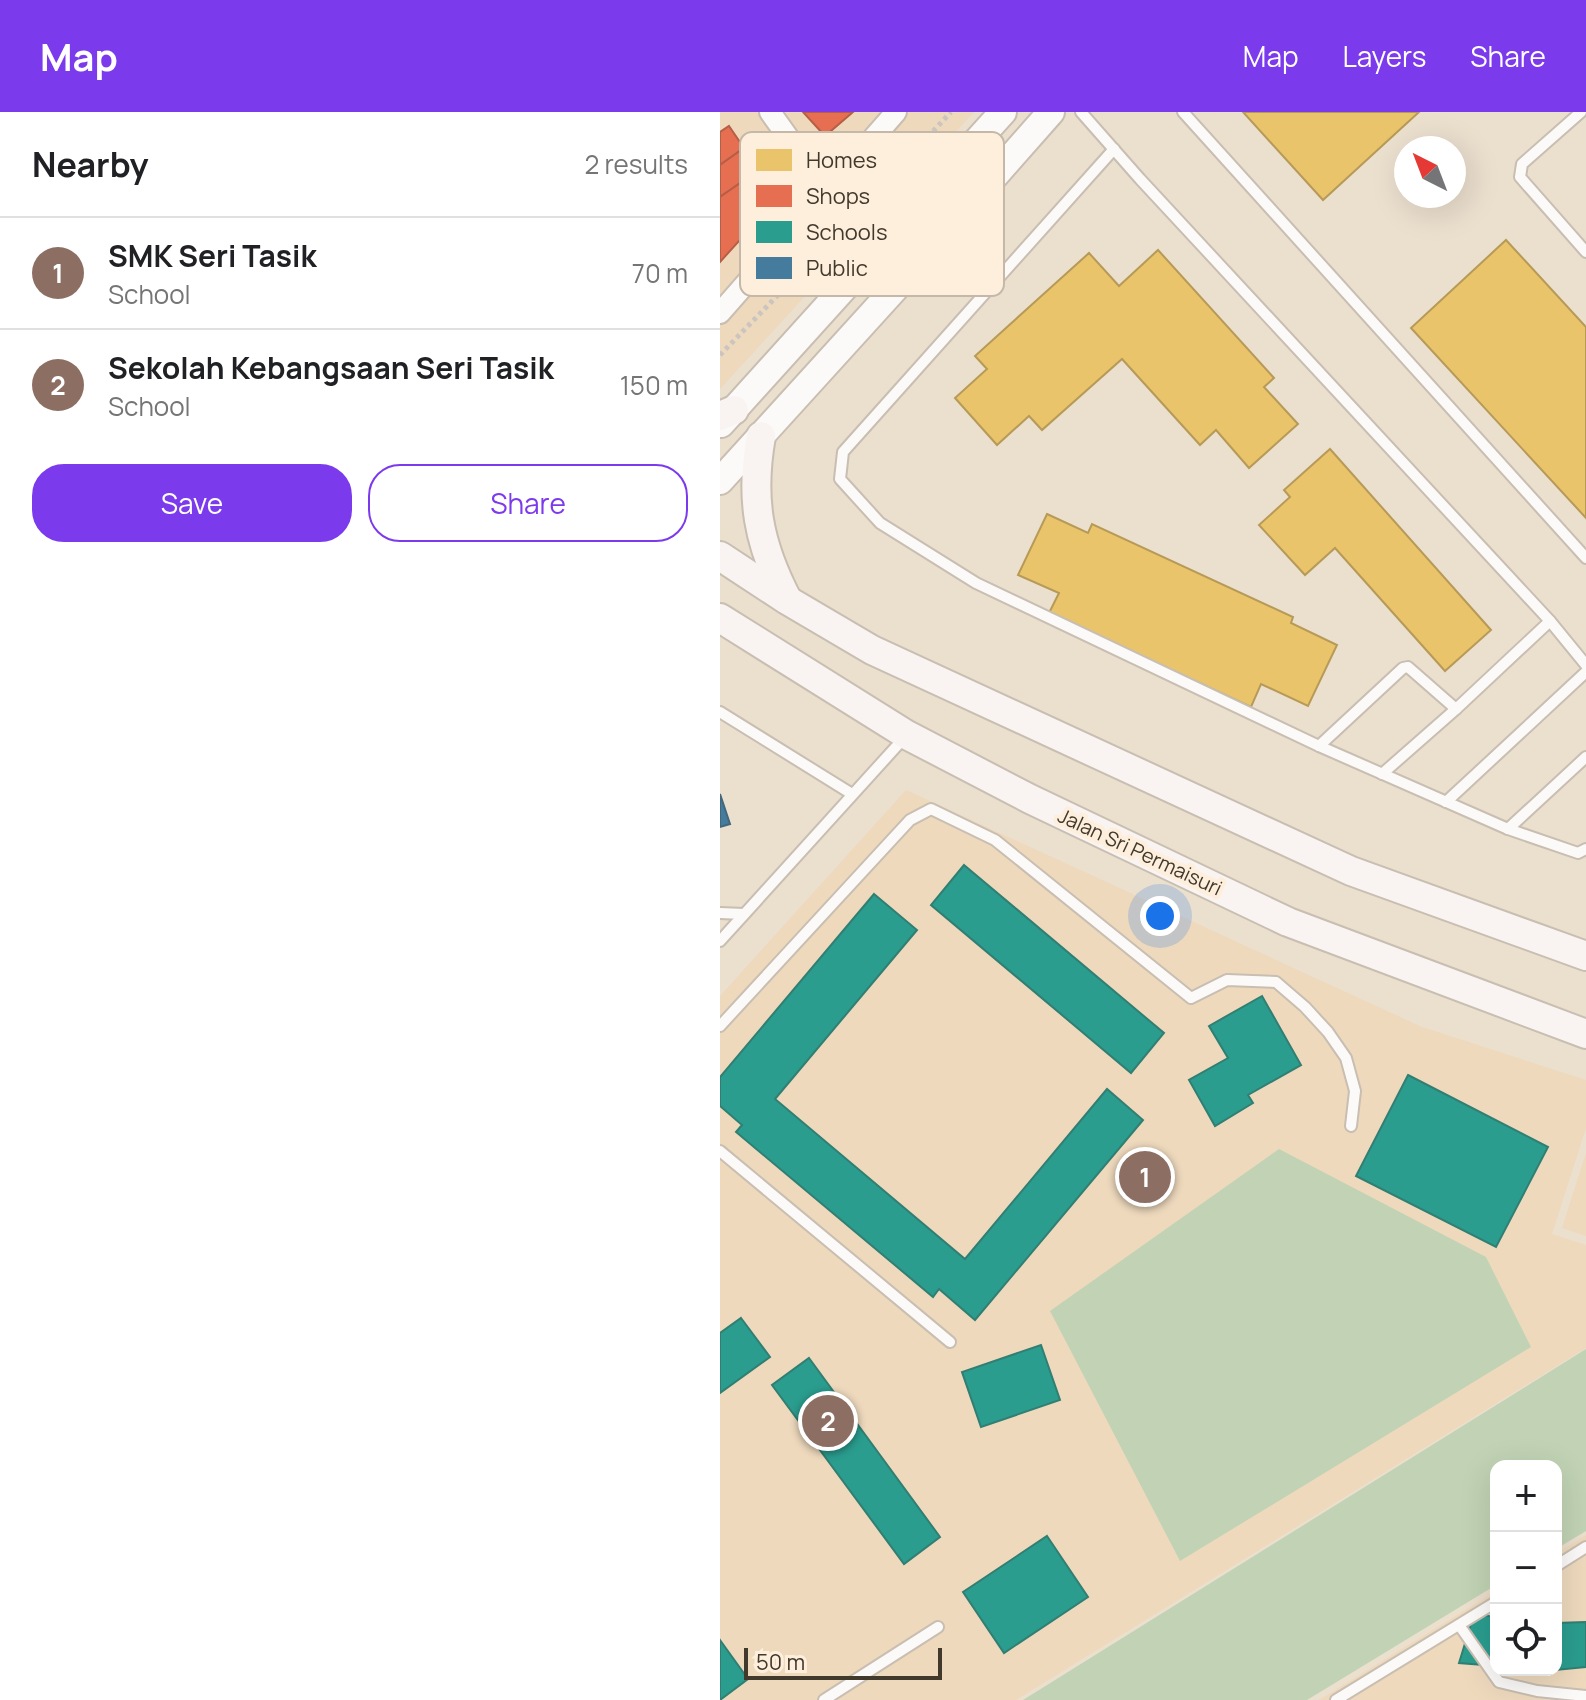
<!DOCTYPE html>
<html lang="en">
<head>
<meta charset="utf-8">
<style>
  :root { --surface:#fff; --page:#f6f6f6; --text:#202124; --muted:#757577; --line:#e0e0e0; --accent:#7c3aed }
  body { margin:0; font-family:Manrope,sans-serif; background:var(--page); color:var(--text) }
  .controls { position:absolute; right:24px; bottom:24px; display:grid; overflow:hidden; border-radius:16px; box-shadow:0 8px 32px #0002 }
  .controls button { width:72px; height:72px; display:grid; place-items:center; padding:0; border:0; border-bottom:2px solid var(--line); background:var(--surface); color:var(--text); font:40px sans-serif }
  .compass { position:absolute; left:674px; top:24px; width:72px; height:72px; border-radius:50%; background:var(--surface); box-shadow:0 8px 32px #0002; rotate:318deg }
  .scale { position:absolute; left:24px; bottom:20px; width:198px; box-sizing:border-box; padding-left:8px; border:4px solid #42392d; border-top:0; font-size:22px; line-height:28px; white-space:nowrap; color:#42392d; -webkit-text-stroke:6px #feefdd; paint-order:stroke }
  .you { position:absolute; left:440px; top:804px; width:28px; height:28px; margin:-20px; border:6px solid #fff; border-radius:50%; background:#1a73e8; box-shadow:0 0 0 12px #1a73e833 }
  .badge { display:grid; place-items:center; width:52px; height:52px; border-radius:50%; background:var(--accent); color:#fff; font-size:26px; font-weight:700 }
  .pin { position:absolute; translate:-50% -50%; border:4px solid #fff; box-shadow:0 2px 8px #0006 }
  .list { margin:0; padding:0; list-style:none }
  h2 { display:flex; justify-content:space-between; align-items:center; height:104px; margin:0; padding:0 32px; font-size:34px }
  h2 small { font-size:26px; font-weight:400; color:var(--muted) }
  .list li { display:grid; grid-template-columns:52px 1fr auto; gap:24px; align-items:center; box-sizing:border-box; height:112px; padding:0 32px; border-top:2px solid var(--line) }
  .list b { display:block; font-size:30px; white-space:nowrap }
  .list p { margin:0; font-size:26px; white-space:nowrap; color:var(--muted) }
  .list em { font-size:26px; font-style:normal; color:var(--muted) }
  .actions { display:flex; gap:16px; padding:24px 32px }
  .actions a { flex:1; padding:18px 0; border:2px solid var(--accent); border-radius:32px; text-align:center; font-size:28px; color:var(--accent) }
  .actions .main { background:var(--accent); color:#fff }
  .icon { flex:none; width:44px; height:44px; fill:none; stroke:currentColor; stroke-width:2; stroke-linecap:round; stroke-linejoin:round }
  .map { position:relative; flex:none; width:866px; height:1588px; overflow:hidden }
  header { display:flex; align-items:center; gap:48px; box-sizing:border-box; height:112px; padding:0 40px; background:var(--accent); color:#fff }
  header strong { font-size:38px }
  nav { display:flex; gap:44px; margin-inline-start:auto; font-size:28px }
  main { display:flex }
  aside { flex:1; background:var(--surface) }
  .map>svg:first-child { display:block }
  .built { fill:#eed9bd }
  .green { fill:#c1d3b4 }
  .homes { fill:#e9c46a; stroke:#b79a58; stroke-width:2 }
  .shops { fill:#e76f51; stroke:#b65f46; stroke-width:2 }
  .schools { fill:#2a9d8f; stroke:#317f72; stroke-width:2 }
  .public { fill:#457b9d; stroke:#44677b; stroke-width:2 }
  .lines { fill:none; stroke-linecap:round; stroke-linejoin:round }
  .service-casing { stroke:#c8beb1; stroke-width:14 }
  .minor-casing { stroke:#c8beb1; stroke-width:24 }
  .tertiary-casing { stroke:#c8beb1; stroke-width:30 }
  .secondary-casing { stroke:#c8beb1; stroke-width:32 }
  .path { stroke:#cbc5bf; stroke-width:5; stroke-dasharray:4 4; stroke-linecap:butt }
  .service { stroke:#fcfaf8; stroke-width:10 }
  .minor { stroke:#fcfaf8; stroke-width:20 }
  .tertiary { stroke:#fcfaf8; stroke-width:26 }
  .secondary { stroke:#f9f4f2; stroke-width:28 }
  .labels { text-anchor:middle; stroke-width:8; stroke-linejoin:round; paint-order:stroke }
  .street-label { font-size:20px; fill:#42392d; stroke:#feefdd }
  .key { fill:#feefdd; stroke:#c6b8a8; stroke-width:2 }
  .key-label { font-size:22px; fill:#42392d }
</style>
</head>
<body>
<header>
<strong>Map</strong>
<nav><a>Map</a><a>Layers</a><a>Share</a></nav>
</header>
<main>
<aside>
<h2>Nearby<small>2 results</small></h2>
<ul class="list">
<li><span class="badge" style="background:#8d6e63">1</span><div><b>SMK Seri Tasik</b><p>School</p></div><em>70 m</em></li>
<li><span class="badge" style="background:#8d6e63">2</span><div><b>Sekolah Kebangsaan Seri Tasik</b><p>School</p></div><em>150 m</em></li>
</ul>
<div class="actions"><a class="main">Save</a><a>Share</a></div>
</aside>
<div class="map">
<svg width="866" height="1588" viewBox="0 0 866 1588">
  <rect width="100%" height="100%" fill="#ebdfce"/>
  <g class="built">
    <polygon points="0,0 254,0 0,277"/>
    <polygon points="186,678 702,915 866,968 866,1016 832,1122 866,1133 866,1236 296,1588 0,1588 0,884"/>
    <polygon points="866,1041 866,1124 842,1116"/>
    <polygon points="866,1423 866,1588 599,1588 776,1479 776,1558 836,1558 836,1442"/>
  </g>
  <g class="green">
    <polygon points="559,1037 766,1145 811,1235 460,1449 330,1199"/>
    <polygon points="866,1237 866,1419 836,1437 836,1354 776,1354 776,1473 587,1588 303,1588"/>
  </g>
  <g class="homes">
    <polygon points="523,0 699,0 603,88"/>
    <polygon points="786,128 866,215 866,406 691,216"/>
    <polygon points="438,138 554,266 544,275 578,312 529,356 496,318 480,333 402,247 322,318 309,304 277,333 235,286 267,257 255,244 369,141 399,174"/>
    <polygon points="610,337 771,518 725,559 615,436 585,463 539,413 570,385 564,378"/>
    <polygon points="327,402 368,421 372,412 573,505 571,511 617,533 588,594 541,572 531,595 329,501 339,481 298,463"/>
  </g>
  <g class="shops">
    <polygon points="83,0 133,0 105,24"/>
    <polygon points="9,14 24,36 0,53 0,20"/>
    <polygon points="24,36 39,58 0,85 0,53"/>
    <polygon points="39,58 48,70 46,99 0,150 0,85"/>
  </g>
  <g class="schools">
    <polygon points="244,753 444,921 411,961 211,793"/>
    <polygon points="154,782 197,818 55,987 245,1147 387,977 423,1008 255,1208 219,1177 213,1185 16,1020 22,1013 0,994 0,965"/>
    <polygon points="542,884 581,953 528,983 533,991 495,1014 469,968 508,946 489,914"/>
    <polygon points="688,963 828,1035 776,1135 636,1064"/>
    <polygon points="21,1206 50,1245 0,1281 0,1221"/>
    <polygon points="321,1233 340,1288 261,1315 242,1260"/>
    <polygon points="89,1246 220,1425 184,1452 52,1273"/>
    <polygon points="327,1424 368,1485 284,1541 243,1480"/>
    <polygon points="754,1502 776,1505 776,1554 739,1551"/>
    <polygon points="866,1510 866,1555 836,1558 836,1511"/>
    <polygon points="0,1528 28,1567 0,1588"/>
  </g>
  <polygon class="public" points="0,682 10,712 0,715"/>
  <g class="lines">
    <defs>
      <g id="service">
        <polyline points="361,0 420,67 830,509 866,553"/>
        <polyline points="463,0 866,446"/>
        <polyline points="861,0 802,52 800,65 866,140"/>
        <polyline points="394,37 123,340 120,367 160,411 256,471 599,634 788,717 858,741 866,737"/>
        <polyline points="0,600 132,682"/>
        <polyline points="599,634 683,556 688,555 736,597"/>
        <polyline points="662,662 736,597 830,509"/>
        <polyline points="726,690 866,560"/>
        <polyline points="788,717 866,645"/>
        <polyline points="0,801 24,802"/>
        <polyline points="0,829 184,626"/>
        <polyline points="0,914 190,708 211,697 275,728 471,886 507,868 556,870 585,895 608,920 626,946 635,979 631,1014"/>
        <polyline points="0,1039 230,1230"/>
        <polyline points="836,1454 866,1435"/>
        <polyline points="739,1513 779,1570 817,1579 866,1584"/>
        <polyline points="104,1588 218,1515"/>
        <polyline points="616,1588 776,1490"/>
      </g>
      <g id="minor">
        <polyline points="50,0 153,144"/>
        <polyline points="0,201 176,0"/>
      </g>
      <g id="tertiary">
        <polyline points="1,312 283,0"/>
        <polyline points="0,369 180,171 331,0"/>
      </g>
      <g id="secondary">
        <polyline points="0,304 14,298"/>
        <path d="M41,324c-11,62 -3,107 26,163"/>
        <polyline points="0,444 67,488 152,538 631,759 866,844"/>
        <polyline points="0,506 187,623 310,687 568,810 866,922"/>
      </g>
    </defs>
    <use href="#service" class="service-casing"/>
    <use href="#minor" class="minor-casing"/>
    <use href="#tertiary" class="tertiary-casing"/>
    <use href="#secondary" class="secondary-casing"/>
    <g class="path">
      <polyline points="142,95 231,0"/>
      <polyline points="0,243 113,126"/>
    </g>
    <use href="#service" class="service"/>
    <use href="#minor" class="minor"/>
    <use href="#tertiary" class="tertiary"/>
    <use href="#secondary" class="secondary"/>
  </g>
  <g class="labels">
    <g class="street-label">
      <text transform="translate(420 740) rotate(25)" y="7">Jalan Sri Permaisuri</text>
    </g>
  </g>
  <rect x="20" y="20" width="264" height="164" rx="12" class="key"/>
  <rect x="36" y="37" width="36" height="22" fill="#e9c46a"/>
  <rect x="36" y="73" width="36" height="22" fill="#e76f51"/>
  <rect x="36" y="109" width="36" height="22" fill="#2a9d8f"/>
  <rect x="36" y="145" width="36" height="22" fill="#457b9d"/>
  <g class="key-label">
    <text x="86" y="56">Homes</text>
    <text x="86" y="92">Shops</text>
    <text x="86" y="128">Schools</text>
    <text x="86" y="164">Public</text>
  </g>
</svg>
<div class="controls">
<button>+</button>
<button>−</button>
<button><svg class="icon" aria-label="locate" viewBox="0 0 24 24"><circle cx="12" cy="12" r="6"/><path d="M12 2v4M12 18v4M2 12h4M18 12h4"/></svg></button>
</div>
<svg class="compass" viewBox="-18 -18 36 36"><path d="M0-13l5 13h-10z" fill="#e53935"/><path d="M0 13l5-13h-10z" fill="#757577"/></svg>
<div class="scale">50 m</div>
<div class="you"></div>
<div class="pin badge" style="left:425px;top:1065px;background:#8d6e63">1</div>
<div class="pin badge" style="left:108px;top:1309px;background:#8d6e63">2</div>
</div>
</main>
</body>
</html>
